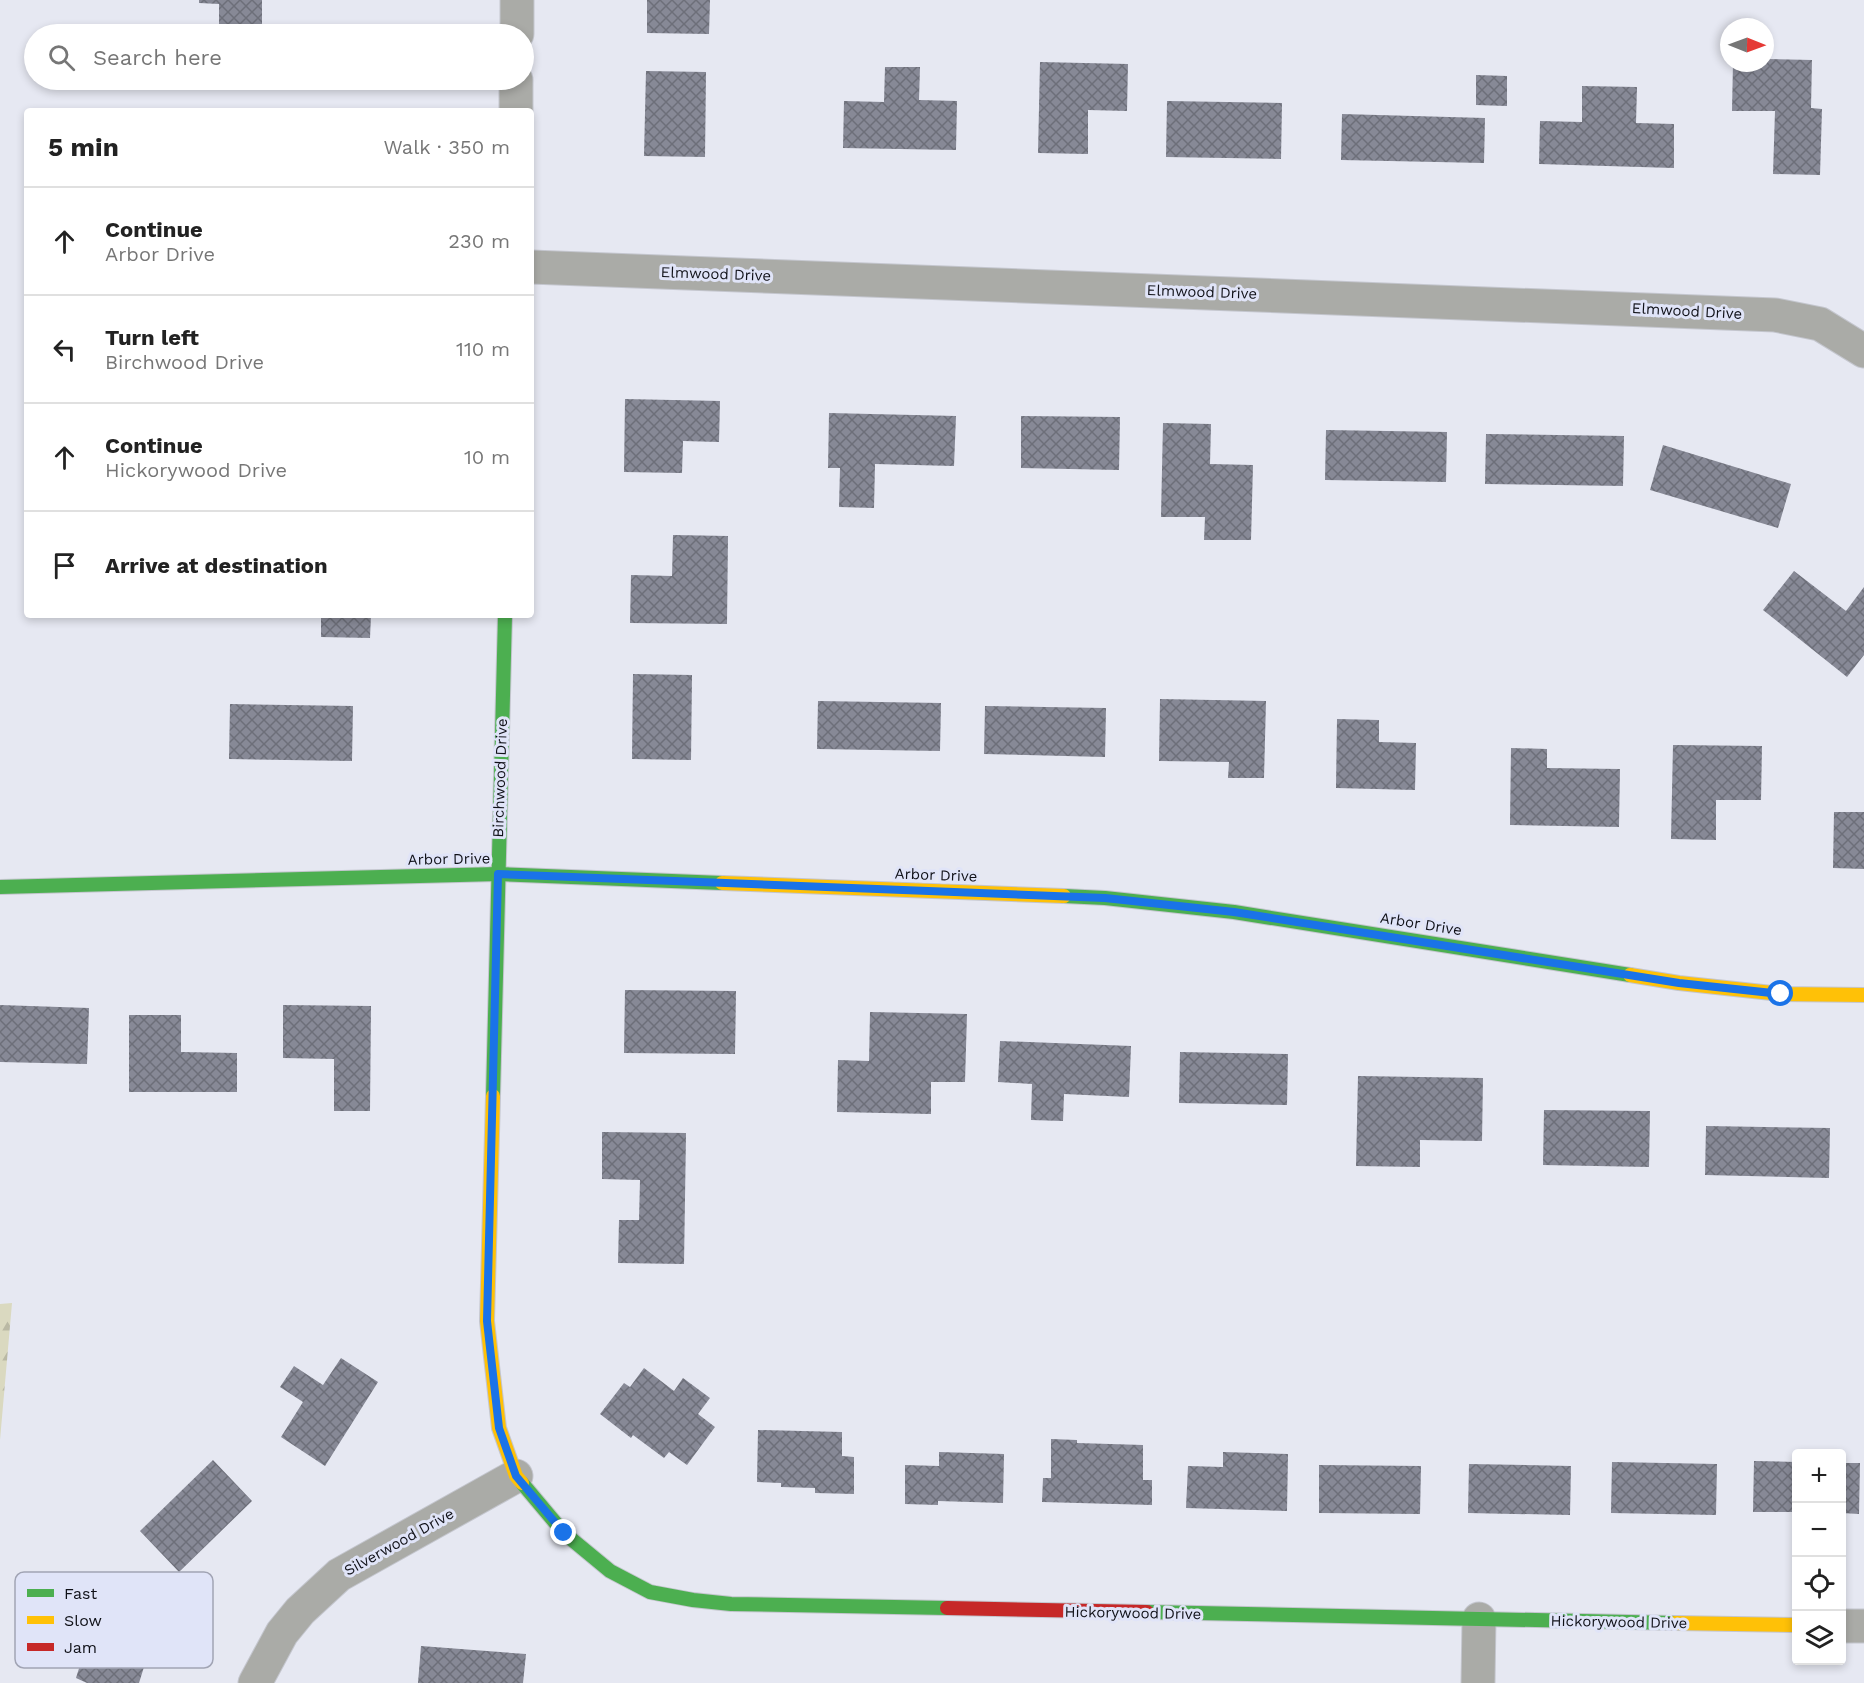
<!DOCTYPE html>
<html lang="en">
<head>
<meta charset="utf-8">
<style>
  :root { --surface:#fff; --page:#f6f6f6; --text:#222; --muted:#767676; --line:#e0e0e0 }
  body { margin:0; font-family:"Work Sans",sans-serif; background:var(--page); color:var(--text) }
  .controls { position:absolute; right:18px; bottom:18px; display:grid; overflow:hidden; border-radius:6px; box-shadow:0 3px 9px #0003 }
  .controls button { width:54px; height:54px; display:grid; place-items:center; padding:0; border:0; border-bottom:2px solid var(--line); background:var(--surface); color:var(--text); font:30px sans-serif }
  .compass { position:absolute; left:1720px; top:18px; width:54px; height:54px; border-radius:50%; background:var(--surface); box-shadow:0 3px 9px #0003; rotate:91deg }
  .stop { position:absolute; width:18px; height:18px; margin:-14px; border:4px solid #1a73e8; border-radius:50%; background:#fff }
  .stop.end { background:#1a73e8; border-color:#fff; box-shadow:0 2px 6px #0008 }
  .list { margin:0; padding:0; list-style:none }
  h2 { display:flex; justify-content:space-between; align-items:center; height:78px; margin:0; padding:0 24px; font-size:26px }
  h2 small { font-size:20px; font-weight:400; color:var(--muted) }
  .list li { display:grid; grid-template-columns:39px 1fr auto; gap:18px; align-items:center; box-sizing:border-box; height:108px; padding:0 24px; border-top:2px solid var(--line) }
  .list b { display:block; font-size:22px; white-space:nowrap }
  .list p { margin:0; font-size:20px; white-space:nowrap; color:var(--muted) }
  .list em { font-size:20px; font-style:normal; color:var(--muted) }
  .icon { flex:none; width:33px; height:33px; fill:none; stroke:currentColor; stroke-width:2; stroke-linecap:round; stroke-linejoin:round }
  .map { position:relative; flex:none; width:1864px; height:1683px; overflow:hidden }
  .search { position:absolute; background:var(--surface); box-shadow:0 3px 9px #0003; left:24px; top:24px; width:510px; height:66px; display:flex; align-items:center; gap:15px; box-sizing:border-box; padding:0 21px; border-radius:33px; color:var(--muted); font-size:22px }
  .panel { position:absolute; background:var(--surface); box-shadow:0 3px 9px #0003; left:24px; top:108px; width:510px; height:510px; border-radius:6px }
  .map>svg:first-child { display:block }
  .forest { fill:url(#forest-firs) }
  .building { fill:url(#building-cross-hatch) }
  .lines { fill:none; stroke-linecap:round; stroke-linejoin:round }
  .street-casing { stroke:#c4c6ce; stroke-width:35 }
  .fast-casing { stroke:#c4c6ce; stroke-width:16 }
  .slow-casing { stroke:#c4c6ce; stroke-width:16 }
  .jam-casing { stroke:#c4c6ce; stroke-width:16 }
  .street { stroke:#aaaba7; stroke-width:33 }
  .fast { stroke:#4caf50; stroke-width:14 }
  .slow { stroke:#ffc107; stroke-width:14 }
  .jam { stroke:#c62828; stroke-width:14 }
  .route { stroke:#1a73e8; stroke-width:8 }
  .labels { text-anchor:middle; stroke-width:6; stroke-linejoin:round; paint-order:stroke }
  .street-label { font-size:15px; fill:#0f1017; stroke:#e0e4f8 }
  .key { fill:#e0e4f8; stroke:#a1a4b4; stroke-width:1.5 }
  .key-label { font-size:16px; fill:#0f1017 }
</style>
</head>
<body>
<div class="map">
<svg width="1864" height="1683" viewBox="0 0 1864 1683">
  <defs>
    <pattern id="forest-firs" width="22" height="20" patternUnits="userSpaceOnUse" patternTransform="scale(1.5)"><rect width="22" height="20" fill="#dad9c0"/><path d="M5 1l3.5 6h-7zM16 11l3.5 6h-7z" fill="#bab9a4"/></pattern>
    <pattern id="building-cross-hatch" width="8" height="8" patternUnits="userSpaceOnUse" patternTransform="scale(1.5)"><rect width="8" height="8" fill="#878996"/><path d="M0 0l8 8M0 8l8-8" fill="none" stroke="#6d6f79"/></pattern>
  </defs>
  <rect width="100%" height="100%" fill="#e6e8f2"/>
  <polygon class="forest" points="12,1303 0,1440 0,1304"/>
  <g class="building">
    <polygon points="199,0 262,0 262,26 219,26 219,4 199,3"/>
    <polygon points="647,0 710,0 709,34 647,33"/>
    <polygon points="1765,59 1812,60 1811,108 1822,109 1820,175 1773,174 1775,111 1732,111 1733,63 1765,63"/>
    <polygon points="1040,62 1128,64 1127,111 1088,110 1088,154 1038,153"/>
    <polygon points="885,67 920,67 919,100 957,101 956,150 843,148 844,101 884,102"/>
    <polygon points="646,71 706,72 705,157 644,156"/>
    <polygon points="1476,75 1507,76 1507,106 1476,105"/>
    <polygon points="1582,86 1637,87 1636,123 1674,124 1674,168 1539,164 1540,121 1582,122"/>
    <polygon points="1167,101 1282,103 1281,159 1166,157"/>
    <polygon points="1342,114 1485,118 1484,163 1341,160"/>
    <polygon points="625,399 720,401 719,442 683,441 682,473 624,472"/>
    <polygon points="829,413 956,416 954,466 875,464 874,508 839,507 840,468 828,468"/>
    <polygon points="1021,416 1120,417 1119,470 1021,468"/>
    <polygon points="1163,423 1211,424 1210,464 1253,465 1251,540 1204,540 1205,517 1161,517"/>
    <polygon points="1326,430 1447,432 1446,482 1325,480"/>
    <polygon points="1486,434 1624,436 1623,486 1485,484"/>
    <polygon points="1663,445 1791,484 1778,528 1650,490"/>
    <polygon points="673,535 728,536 727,624 630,623 631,575 672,576"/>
    <polygon points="1794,571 1846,611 1864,587 1864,655 1847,677 1763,610"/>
    <polygon points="321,615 371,615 370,638 321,637"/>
    <polygon points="633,674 692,675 691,760 632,759"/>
    <polygon points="1160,699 1266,701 1264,778 1228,778 1229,762 1159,761"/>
    <polygon points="818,701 941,703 940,751 817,749"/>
    <polygon points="230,704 353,706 352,761 229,759"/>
    <polygon points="985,706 1106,708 1105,757 984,754"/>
    <polygon points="1337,719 1379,720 1379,742 1416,743 1415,790 1336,788"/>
    <polygon points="1673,745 1762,746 1761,800 1716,800 1716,840 1671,839"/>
    <polygon points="1511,748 1547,749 1547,768 1620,769 1619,827 1510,825"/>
    <polygon points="1834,812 1864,812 1864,869 1833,868"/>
    <polygon points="625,990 736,991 735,1054 624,1053"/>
    <polygon points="0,1005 89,1008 87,1064 0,1062"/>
    <polygon points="283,1005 371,1006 370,1111 334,1111 334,1059 283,1058"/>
    <polygon points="870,1012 967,1014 965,1082 931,1082 931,1114 837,1112 838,1060 869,1061"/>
    <polygon points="129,1015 181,1015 181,1052 237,1053 237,1092 129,1092"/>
    <polygon points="1000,1041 1131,1046 1129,1097 1064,1094 1063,1121 1031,1120 1032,1084 998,1082"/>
    <polygon points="1180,1052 1288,1054 1287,1105 1179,1103"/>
    <polygon points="1358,1076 1483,1078 1482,1141 1420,1140 1420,1167 1356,1166"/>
    <polygon points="1544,1110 1650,1111 1649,1167 1543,1165"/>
    <polygon points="1706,1126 1830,1128 1829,1178 1705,1175"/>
    <polygon points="602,1132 686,1133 684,1264 618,1263 619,1220 639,1220 640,1180 602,1179"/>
    <polygon points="341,1358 378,1382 325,1466 281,1437 303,1402 280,1387 294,1366 323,1385"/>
    <polygon points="644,1368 674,1391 683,1378 710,1398 698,1414 715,1427 687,1465 669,1452 664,1458 633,1435 631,1438 600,1414 624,1383 630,1387"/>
    <polygon points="758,1430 842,1432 842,1456 854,1457 854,1494 815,1493 815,1488 781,1487 781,1483 757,1482"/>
    <polygon points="1051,1439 1077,1440 1077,1443 1143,1445 1143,1480 1152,1480 1152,1505 1042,1502 1043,1478 1051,1478"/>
    <polygon points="939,1452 1004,1454 1003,1503 938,1501 938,1505 905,1504 905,1465 939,1466"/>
    <polygon points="1223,1452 1288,1454 1287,1511 1186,1508 1188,1466 1223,1467"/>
    <polygon points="213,1460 252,1501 179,1572 140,1531"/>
    <polygon points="1754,1461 1796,1462 1796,1512 1753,1512"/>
    <polygon points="1612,1462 1717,1464 1716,1515 1611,1513"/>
    <polygon points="1842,1463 1860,1463 1859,1514 1842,1513"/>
    <polygon points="1469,1464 1571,1466 1570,1515 1468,1513"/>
    <polygon points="1319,1465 1421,1466 1420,1514 1319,1513"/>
    <polygon points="100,1601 159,1619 139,1683 87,1683 76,1678"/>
    <polygon points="421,1646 526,1654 523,1683 418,1683"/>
  </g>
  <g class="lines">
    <defs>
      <g id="street">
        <polyline points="517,34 517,0"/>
        <polyline points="516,111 516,80"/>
        <polyline points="531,267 1775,315 1820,324 1864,351"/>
        <polyline points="1842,1626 1864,1626"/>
        <polyline points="255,1683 282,1633 300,1611 339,1575 516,1476"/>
        <polyline points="1478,1683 1479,1619"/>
      </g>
      <g id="fast">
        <polyline points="0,887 498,874 722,883"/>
        <polyline points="1064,896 1105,898 1234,912 1630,975"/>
        <polyline points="493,1096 505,615"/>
        <polyline points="522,1483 564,1533 610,1571 650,1592 693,1600 731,1604 947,1608"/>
        <polyline points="1147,1612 1675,1623"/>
      </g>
      <g id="slow">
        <polyline points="722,883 1064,896"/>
        <polyline points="1630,975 1679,983 1781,994 1864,995"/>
        <polyline points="493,1096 487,1321 499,1428 516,1476 522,1483"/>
        <polyline points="1675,1623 1796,1625"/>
      </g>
      <polyline id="jam" points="947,1608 1147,1612"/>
    </defs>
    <use href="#street" class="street-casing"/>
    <use href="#fast" class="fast-casing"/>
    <use href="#slow" class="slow-casing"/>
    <use href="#jam" class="jam-casing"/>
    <use href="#street" class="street"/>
    <use href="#fast" class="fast"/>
    <use href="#slow" class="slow"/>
    <use href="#jam" class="jam"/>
  </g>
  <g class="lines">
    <polyline class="route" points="564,1533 516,1476 499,1428 487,1321 498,874 1105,898 1234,912 1679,983 1781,994"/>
  </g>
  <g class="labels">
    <g class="street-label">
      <text transform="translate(716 274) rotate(2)" y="5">Elmwood Drive</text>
      <text transform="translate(1202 292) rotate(2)" y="5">Elmwood Drive</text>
      <text transform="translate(1687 311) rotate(3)" y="5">Elmwood Drive</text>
      <text transform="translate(500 778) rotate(-88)" y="5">Birchwood Drive</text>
      <text transform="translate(449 859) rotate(-1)" y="5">Arbor Drive</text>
      <text transform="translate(936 875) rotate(2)" y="5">Arbor Drive</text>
      <text transform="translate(1421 924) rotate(9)" y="5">Arbor Drive</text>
      <text transform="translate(399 1542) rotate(-29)" y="5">Silverwood Drive</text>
      <text transform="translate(1133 1613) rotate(1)" y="5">Hickorywood Drive</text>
      <text transform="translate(1619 1622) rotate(1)" y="5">Hickorywood Drive</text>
    </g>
  </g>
  <rect x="15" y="1572" width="198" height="96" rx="9" class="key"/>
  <rect x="27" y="1589" width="27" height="8" fill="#4caf50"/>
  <rect x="27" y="1616" width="27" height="8" fill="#ffc107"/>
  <rect x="27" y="1643" width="27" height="8" fill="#c62828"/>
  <g class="key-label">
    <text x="64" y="1599">Fast</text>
    <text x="64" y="1626">Slow</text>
    <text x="64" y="1653">Jam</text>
  </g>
</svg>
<div class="controls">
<button>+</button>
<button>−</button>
<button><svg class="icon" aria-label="locate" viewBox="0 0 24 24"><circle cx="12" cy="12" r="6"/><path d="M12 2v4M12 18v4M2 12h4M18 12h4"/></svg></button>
<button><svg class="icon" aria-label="layers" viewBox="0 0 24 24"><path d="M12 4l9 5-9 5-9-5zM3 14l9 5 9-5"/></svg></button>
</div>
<svg class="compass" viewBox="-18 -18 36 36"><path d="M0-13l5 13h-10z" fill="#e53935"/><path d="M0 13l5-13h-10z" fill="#767676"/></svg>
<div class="stop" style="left:1781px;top:994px"></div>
<div class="stop end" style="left:564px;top:1533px"></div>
<div class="search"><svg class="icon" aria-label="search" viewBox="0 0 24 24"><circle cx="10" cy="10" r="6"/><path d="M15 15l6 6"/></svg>Search here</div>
<section class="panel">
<h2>5 min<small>Walk · 350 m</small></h2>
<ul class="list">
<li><svg class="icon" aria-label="ahead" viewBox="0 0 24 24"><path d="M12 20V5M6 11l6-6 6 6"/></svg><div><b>Continue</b><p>Arbor Drive</p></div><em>230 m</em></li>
<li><svg class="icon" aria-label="left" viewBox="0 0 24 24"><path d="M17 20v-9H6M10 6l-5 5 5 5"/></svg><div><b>Turn left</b><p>Birchwood Drive</p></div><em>110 m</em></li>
<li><svg class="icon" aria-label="ahead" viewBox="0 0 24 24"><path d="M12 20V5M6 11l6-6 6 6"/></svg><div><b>Continue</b><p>Hickorywood Drive</p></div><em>10 m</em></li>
<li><svg class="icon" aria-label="arrive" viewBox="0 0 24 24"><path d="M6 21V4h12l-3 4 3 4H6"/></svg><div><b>Arrive at destination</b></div></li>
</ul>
</section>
</div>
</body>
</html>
